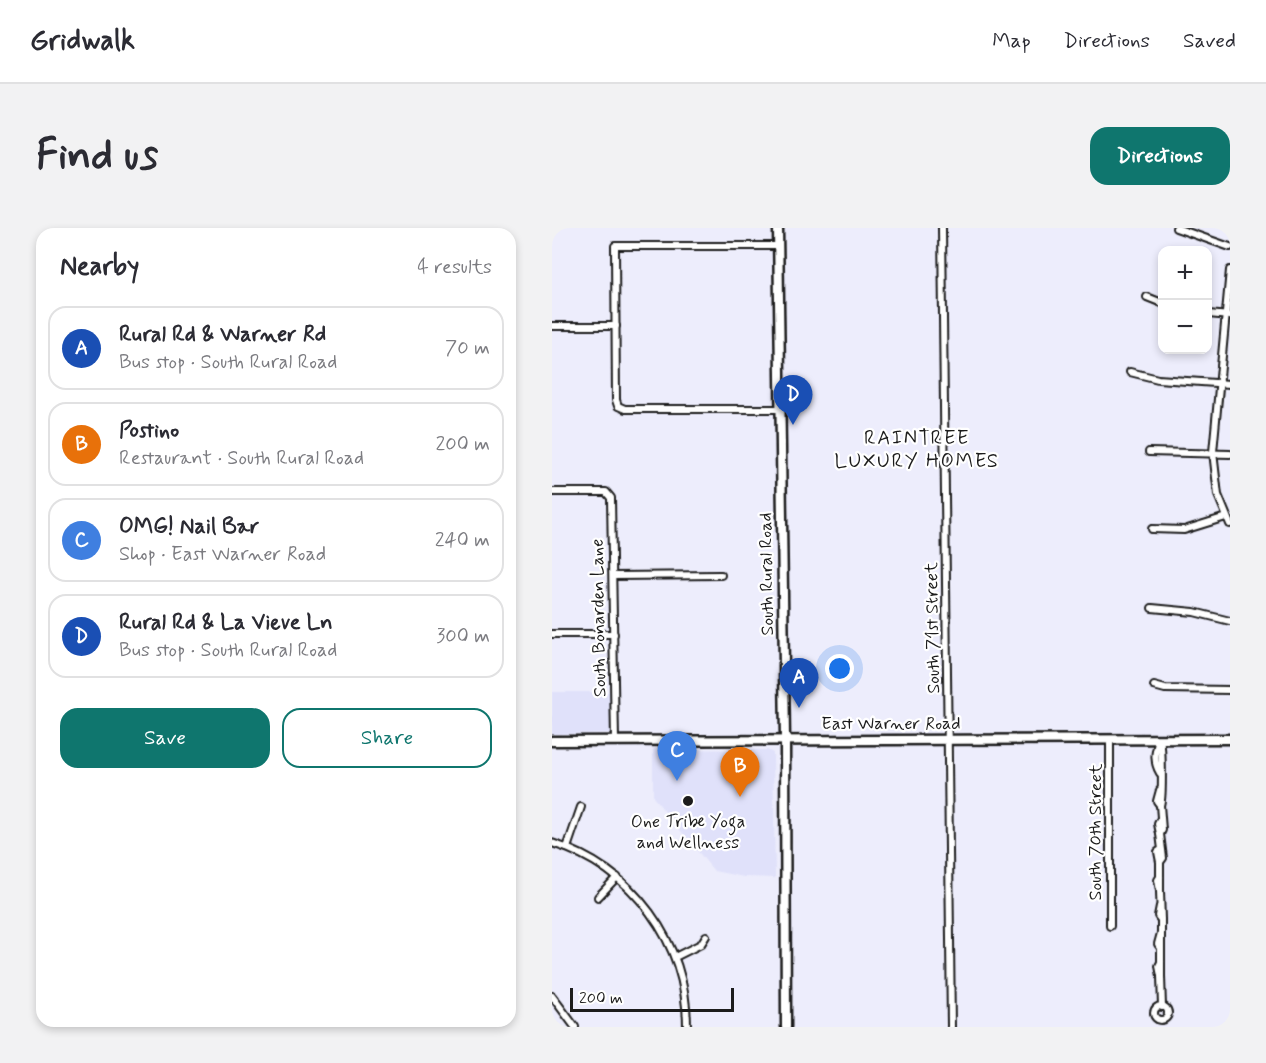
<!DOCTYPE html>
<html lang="en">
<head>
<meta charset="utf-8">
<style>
  :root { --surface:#fff; --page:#f2f2f3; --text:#2b2b33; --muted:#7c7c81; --line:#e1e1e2; --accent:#0f766e }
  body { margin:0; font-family:Mynerve,sans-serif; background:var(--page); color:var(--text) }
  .controls { position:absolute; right:18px; top:18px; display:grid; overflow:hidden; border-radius:12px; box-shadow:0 3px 9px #0003 }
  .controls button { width:54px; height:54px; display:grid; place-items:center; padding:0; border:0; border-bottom:2px solid var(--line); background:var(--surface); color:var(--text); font:30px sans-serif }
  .scale { position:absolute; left:18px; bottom:15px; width:164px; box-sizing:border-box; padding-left:6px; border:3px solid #1c1c1c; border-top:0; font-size:16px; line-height:21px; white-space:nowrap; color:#1c1c1c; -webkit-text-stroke:4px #fff; paint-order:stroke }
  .you { position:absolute; left:288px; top:441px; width:21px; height:21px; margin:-15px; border:4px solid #fff; border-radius:50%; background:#1a73e8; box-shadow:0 0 0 9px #1a73e833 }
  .badge { display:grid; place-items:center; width:39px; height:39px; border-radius:50%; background:var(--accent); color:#fff; font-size:20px; font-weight:700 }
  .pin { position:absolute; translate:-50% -50px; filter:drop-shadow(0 2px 3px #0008) }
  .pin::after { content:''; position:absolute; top:32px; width:21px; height:18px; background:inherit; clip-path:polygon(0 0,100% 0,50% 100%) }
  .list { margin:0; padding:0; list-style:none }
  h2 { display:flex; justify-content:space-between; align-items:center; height:78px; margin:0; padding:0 24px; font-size:26px }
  h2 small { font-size:20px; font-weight:400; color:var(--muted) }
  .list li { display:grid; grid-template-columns:39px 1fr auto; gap:18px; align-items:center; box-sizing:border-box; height:84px; margin:0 12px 12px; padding:0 12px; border:2px solid var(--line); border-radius:18px }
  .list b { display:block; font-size:22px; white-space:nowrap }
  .list p { margin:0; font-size:20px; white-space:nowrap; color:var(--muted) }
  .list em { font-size:20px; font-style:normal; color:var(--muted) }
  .actions { display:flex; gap:12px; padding:18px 24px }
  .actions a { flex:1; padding:14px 0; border:2px solid var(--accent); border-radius:18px; text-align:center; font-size:21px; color:var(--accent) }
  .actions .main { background:var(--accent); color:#fff }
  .map { position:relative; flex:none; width:678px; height:799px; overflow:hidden; border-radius:18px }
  header { display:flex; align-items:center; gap:36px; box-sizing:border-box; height:84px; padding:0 30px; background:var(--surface); border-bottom:2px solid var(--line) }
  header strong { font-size:28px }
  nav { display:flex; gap:33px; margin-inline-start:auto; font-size:21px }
  .intro { display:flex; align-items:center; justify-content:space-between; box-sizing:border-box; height:144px; padding:0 36px }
  h1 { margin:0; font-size:42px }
  .button { padding:15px 27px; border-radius:18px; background:var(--accent); color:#fff; font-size:21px; font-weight:700 }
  main { display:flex; gap:36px; padding:0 36px }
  aside { flex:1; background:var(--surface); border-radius:18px; box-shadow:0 3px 9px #0003 }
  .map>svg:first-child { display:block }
  .built { fill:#e0e1fa }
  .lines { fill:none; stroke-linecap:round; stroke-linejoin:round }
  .minor-casing { stroke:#1c1c1c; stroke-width:10 }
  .secondary-casing { stroke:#1c1c1c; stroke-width:13 }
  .minor { stroke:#fff; stroke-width:6 }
  .secondary { stroke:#fff; stroke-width:8 }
  .poi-dot { fill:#1c1c1c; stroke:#fff; stroke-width:2 }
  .labels { text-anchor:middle; stroke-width:4.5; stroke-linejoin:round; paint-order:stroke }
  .street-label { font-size:18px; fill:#1c1c1c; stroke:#fff }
  .poi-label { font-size:18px; fill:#1c1c1c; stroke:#fff }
  .neighbourhood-label { font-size:20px; letter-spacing:1.5px; fill:#1c1c1c; stroke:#fff }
</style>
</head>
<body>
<header>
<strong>Gridwalk</strong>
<nav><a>Map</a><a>Directions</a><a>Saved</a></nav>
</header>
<div class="intro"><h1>Find us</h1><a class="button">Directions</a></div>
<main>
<aside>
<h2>Nearby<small>4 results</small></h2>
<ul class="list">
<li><span class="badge" style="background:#1a4fb4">A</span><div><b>Rural Rd &amp; Warner Rd</b><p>Bus stop · South Rural Road</p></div><em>70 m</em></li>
<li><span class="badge" style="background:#e8710a">B</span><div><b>Postino</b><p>Restaurant · South Rural Road</p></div><em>200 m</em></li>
<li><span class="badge" style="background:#3f7fe0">C</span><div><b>OMG! Nail Bar</b><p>Shop · East Warner Road</p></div><em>240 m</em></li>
<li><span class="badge" style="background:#1a4fb4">D</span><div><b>Rural Rd &amp; La Vieve Ln</b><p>Bus stop · South Rural Road</p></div><em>300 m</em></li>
</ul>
<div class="actions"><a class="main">Save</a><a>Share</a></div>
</aside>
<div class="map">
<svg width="678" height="799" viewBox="0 0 678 799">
  <rect width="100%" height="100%" fill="#ededfc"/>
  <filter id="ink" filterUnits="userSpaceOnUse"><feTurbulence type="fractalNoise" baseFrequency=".0167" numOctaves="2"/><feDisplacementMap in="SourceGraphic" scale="12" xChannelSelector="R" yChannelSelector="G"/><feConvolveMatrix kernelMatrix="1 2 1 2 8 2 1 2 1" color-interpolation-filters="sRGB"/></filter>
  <g filter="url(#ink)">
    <g class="built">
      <polygon points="0,464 67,464 67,505 0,506"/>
      <polygon points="101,521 215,522 221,525 223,650 192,649 162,643 101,569"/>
    </g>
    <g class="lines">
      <defs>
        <g id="minor">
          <polyline points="390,0 399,799"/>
          <polyline points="624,0 678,19"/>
          <polyline points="226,18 63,18 64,172 66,178 73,181 228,181"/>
          <polyline points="678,42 661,224 666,267 678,296"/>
          <polyline points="595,69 610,75"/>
          <polyline points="656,86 678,88"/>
          <polyline points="0,98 64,98"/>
          <polyline points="578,144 606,151 678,156"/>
          <polyline points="597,224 678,226"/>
          <polyline points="0,264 54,264 59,270 63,513"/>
          <polyline points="600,301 632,302 674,289"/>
          <polyline points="61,348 169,347"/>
          <polyline points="600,380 642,384 678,393"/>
          <polyline points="0,406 62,406"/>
          <polyline points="602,458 613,461 678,462"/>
          <polyline points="558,511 558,698"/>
          <path d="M608,511c2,9 3,60 0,66l-3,-4 3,-11"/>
          <path d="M607,512c-4,12 -6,21 1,33"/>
          <polyline points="608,577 610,602 608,606 606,596 608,592"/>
          <polyline points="608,606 611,630 608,634 606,624 609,622"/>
          <path d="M0,615c81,25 135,99 135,184"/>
          <polyline points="15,620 29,579"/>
          <polyline points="608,634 608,663 606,652 608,649"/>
          <polyline points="608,663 609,692 606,688 608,678"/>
          <polyline points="46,669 65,649"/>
          <polyline points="609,692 609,720 606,716 609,705"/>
          <polyline points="609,720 609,748 607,738 609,734"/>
          <polyline points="123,729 149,716 154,708"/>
          <polyline points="609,748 610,779"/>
          <polyline points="0,768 23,799"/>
          <circle cx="609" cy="785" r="7"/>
        </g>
        <g id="secondary">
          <polyline points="226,0 233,512 234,799"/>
          <polyline points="0,513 678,511"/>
        </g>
      </defs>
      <use href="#minor" class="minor-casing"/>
      <use href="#secondary" class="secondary-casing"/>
      <use href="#minor" class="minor"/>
      <use href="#secondary" class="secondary"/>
    </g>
  </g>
  <circle class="poi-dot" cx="136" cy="573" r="6"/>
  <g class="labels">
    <g class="street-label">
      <text transform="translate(214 346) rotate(-91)" y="6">South Rural Road</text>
      <text transform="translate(46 390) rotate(-91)" y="6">South Bonarden Lane</text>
      <text transform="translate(380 400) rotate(-91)" y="6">South 71st Street</text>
      <text x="339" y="501">East Warner Road</text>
      <text transform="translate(543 604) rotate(-90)" y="6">South 70th Street</text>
    </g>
    <g class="poi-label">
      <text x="136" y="599">One Tribe Yoga<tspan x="136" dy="21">and Wellness</tspan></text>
    </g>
    <g class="neighbourhood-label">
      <text x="365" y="216">RAINTREE<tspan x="365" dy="23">LUXURY HOMES</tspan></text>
    </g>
  </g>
</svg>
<div class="controls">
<button>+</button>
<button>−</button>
</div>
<div class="scale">200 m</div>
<div class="you"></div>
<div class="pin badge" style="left:247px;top:480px;background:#1a4fb4">A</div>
<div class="pin badge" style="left:188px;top:569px;background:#e8710a">B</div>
<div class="pin badge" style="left:125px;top:553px;background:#3f7fe0">C</div>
<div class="pin badge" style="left:241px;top:197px;background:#1a4fb4">D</div>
</div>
</main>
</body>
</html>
